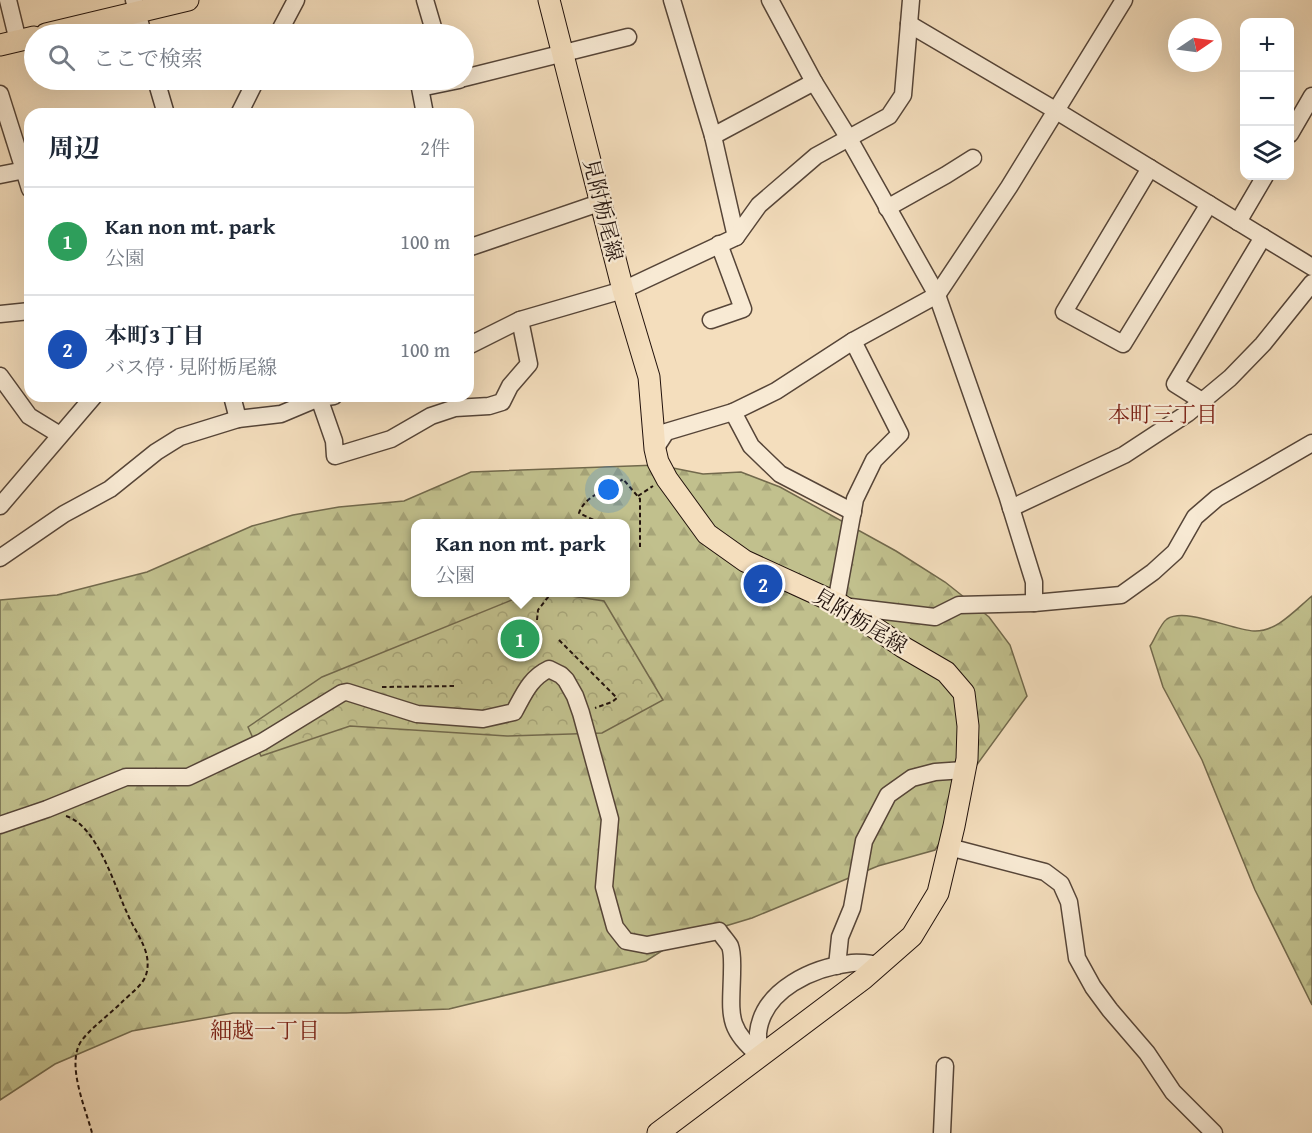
<!DOCTYPE html>
<html lang="ja">
<head>
<meta charset="utf-8">
<style>
  :root { --surface:#fff; --page:#f2f2f3; --text:#1f2937; --muted:#747a83; --line:#e0e1e3; --accent:#1a73e8 }
  body { margin:0; font-family:"Gentium Book Plus","Noto Serif JP",serif; background:var(--page); color:var(--text) }
  .controls { position:absolute; right:18px; top:18px; display:grid; overflow:hidden; border-radius:12px; box-shadow:0 6px 24px #0002 }
  .controls button { width:54px; height:54px; display:grid; place-items:center; padding:0; border:0; border-bottom:2px solid var(--line); background:var(--surface); color:var(--text); font:30px sans-serif }
  .compass { position:absolute; left:1168px; top:18px; width:54px; height:54px; border-radius:50%; background:var(--surface); box-shadow:0 6px 24px #0002; rotate:77deg }
  .you { position:absolute; left:609px; top:490px; width:21px; height:21px; margin:-15px; border:4px solid #fff; border-radius:50%; background:#1a73e8; box-shadow:0 0 0 9px #1a73e833 }
  .badge { display:grid; place-items:center; width:39px; height:39px; border-radius:50%; background:var(--accent); color:#fff; font-size:20px; font-weight:700 }
  .pin { position:absolute; translate:-50% -50%; border:3px solid #fff; box-shadow:0 2px 6px #0006 }
  .popup { position:absolute; left:411px; top:519px; width:219px; height:78px; box-sizing:border-box; display:grid; place-content:center; border-radius:12px; background:var(--surface); filter:drop-shadow(0 2px 4px #0005); font-size:20px; white-space:nowrap; color:var(--muted) }
  .popup b { font-size:22px; color:var(--text) }
  .popup::after { content:''; position:absolute; left:50%; top:100%; margin-left:-12px; border:12px solid transparent; border-top-color:var(--surface) }
  .list { margin:0; padding:0; list-style:none }
  h2 { display:flex; justify-content:space-between; align-items:center; height:78px; margin:0; padding:0 24px; font-size:26px }
  h2 small { font-size:20px; font-weight:400; color:var(--muted) }
  .list li { display:grid; grid-template-columns:39px 1fr auto; gap:18px; align-items:center; box-sizing:border-box; height:108px; padding:0 24px; border-top:2px solid var(--line) }
  .list b { display:block; font-size:22px; white-space:nowrap }
  .list p { margin:0; font-size:20px; white-space:nowrap; color:var(--muted) }
  .list em { font-size:20px; font-style:normal; color:var(--muted) }
  .icon { flex:none; width:33px; height:33px; fill:none; stroke:currentColor; stroke-width:2; stroke-linecap:round; stroke-linejoin:round }
  .map { position:relative; flex:none; width:1312px; height:1133px; overflow:hidden }
  .search { position:absolute; background:var(--surface); box-shadow:0 6px 24px #0002; left:24px; top:24px; width:450px; height:66px; display:flex; align-items:center; gap:15px; box-sizing:border-box; padding:0 21px; border-radius:33px; color:var(--muted); font-size:22px }
  .panel { position:absolute; background:var(--surface); box-shadow:0 6px 24px #0002; left:24px; top:108px; width:450px; height:294px; border-radius:18px }
  .map>svg:first-child { display:block }
  .forest { fill:url(#forest-firs); stroke:#72694c; stroke-width:1.5; fill-rule:evenodd }
  .park { fill:url(#park-crowns); stroke:#72694c; stroke-width:1.5 }
  .lines { fill:none; stroke-linecap:round; stroke-linejoin:round }
  .minor-casing { stroke:#564538; stroke-width:19 }
  .major-casing { stroke:#22120c; stroke-width:23 }
  .path { stroke:#22120c; stroke-width:2; stroke-dasharray:4.5 3; stroke-linecap:butt }
  .minor { stroke:#f8ead4; stroke-width:16 }
  .major { stroke:#f4debd; stroke-width:21 }
  .labels { text-anchor:middle; stroke-width:4.5; stroke-linejoin:round; paint-order:stroke }
  .street-label { font-size:21px; fill:#22120c; stroke:#f8ead4 }
  .neighbourhood-label { font-size:22px; fill:#7a1f14; stroke:#f8ead4 }
</style>
</head>
<body>
<div class="map">
<svg width="1312" height="1133" viewBox="0 0 1312 1133">
  <defs>
    <pattern id="forest-firs" width="22" height="20" patternUnits="userSpaceOnUse" patternTransform="scale(1.5)"><rect width="22" height="20" fill="#c1c08d"/><path d="M5 1l3.5 6h-7zM16 11l3.5 6h-7z" fill="#a6a478"/></pattern>
    <pattern id="park-crowns" width="20" height="18" patternUnits="userSpaceOnUse" patternTransform="scale(1.5)"><rect width="20" height="18" fill="#c1c08d"/><path d="M2 6a3 3 0 1 1 6 0M12 15a3 3 0 1 1 6 0" fill="none" stroke="#a6a478"/></pattern>
  </defs>
  <rect width="100%" height="100%" fill="#f4debd"/>
  <filter id="stains"><feTurbulence type="fractalNoise" baseFrequency=".00333" numOctaves="4"/><feColorMatrix values="0 0 0 0 .2 0 0 0 0 .09 0 0 0 0 .02 0 0 0 .5 -.17"/></filter>
  <radialGradient id="worn" r=".72"><stop offset=".6" stop-color="#630" stop-opacity="0"/><stop offset="1" stop-color="#630" stop-opacity=".3"/></radialGradient>
  <g class="forest">
    <path d="M658,465l45,9 38,-2 39,15 116,64 49,31 44,35 21,28 17,51 -54,74 -20,52 -18,28 -57,16 -126,52 -73,22 -33,21 -197,48 -103,4h-113l-101,18 -77,33 -55,36v-500l57,-5 90,-23 105,-46 41,-11 46,-8 65,-6 67,-29zM415,524h210v68h-210z"/>
    <path d="M1312,596v409l-57,-115 -53,-130 -39,-73 -13,-41c5,-7 10,-22 17,-27 19,-12 65,11 87,12 23,1 42,-22 58,-35z"/>
  </g>
  <polygon class="park" points="529,593 551,593 604,601 663,700 602,733 507,736 350,726 261,756 248,727 322,677"/>
  <g class="lines">
    <defs>
      <g id="minor">
        <polyline points="8,0 18,41"/>
        <polyline points="134,0 143,34"/>
        <polyline points="425,0 435,34"/>
        <polyline points="672,0 713,136 736,237"/>
        <polyline points="770,0 814,82 848,137 937,295 1007,495 1034,582 1034,603"/>
        <polyline points="909,24 1055,110 1312,267"/>
        <polyline points="278,34 296,0"/>
        <polyline points="464,78 628,37"/>
        <polyline points="156,80 166,114"/>
        <polyline points="0,94 30,189"/>
        <polyline points="239,114 256,80"/>
        <polyline points="425,114 420,88 459,80"/>
        <polyline points="1290,134 1312,96"/>
        <polyline points="713,136 814,82"/>
        <polyline points="1150,168 1064,312 1123,344 1209,204"/>
        <polyline points="0,175 30,169"/>
        <polyline points="887,208 946,175 973,158"/>
        <polyline points="1238,222 1265,176"/>
        <polyline points="468,248 602,202"/>
        <polyline points="0,314 30,311"/>
        <polyline points="711,320 743,309 719,244"/>
        <polyline points="468,346 520,320 623,290 736,237 759,205 816,156 889,116 903,95 911,0"/>
        <polyline points="0,376 29,416 60,435"/>
        <polyline points="232,396 238,419"/>
        <polyline points="319,398 334,441 335,456 391,439 431,416 455,408 489,406 502,402 510,386 529,364 520,320"/>
        <polyline points="1202,401 1175,384 1263,237"/>
        <polyline points="733,412 751,446 780,474 853,512"/>
        <polyline points="655,449 666,432 733,412 776,391 853,341 937,295 1009,187 1124,0"/>
        <polyline points="0,506 94,396"/>
        <polyline points="1011,508 1124,455 1188,413 1230,378 1263,344 1312,283"/>
        <polyline points="0,558 64,514 110,489 156,452 180,437 238,419 281,414 319,398 334,396"/>
        <polyline points="836,603 855,499 874,460 900,434 853,341"/>
        <polyline points="842,606 935,617 959,605 1034,603 1121,595 1153,572 1175,552 1195,517 1217,498 1312,443"/>
        <path d="M0,825l47,-16 79,-32h62l74,-35 80,-49 5,-1 70,22 66,5 31,-7c10,-18 16,-34 35,-43l12,6 5,5 9,16 6,17 29,106 -6,68 11,40 11,14 21,4 72,-14c3,5 8,10 11,15 3,8 2,19 2,28 -1,41 -6,54 28,82"/>
        <polyline points="949,847 1045,872 1061,884 1069,902 1077,958 1093,987 1110,1010 1147,1053 1173,1092 1214,1133"/>
        <polyline points="837,966 840,937 852,908 864,841 888,795 912,778 935,772 964,770"/>
        <path d="M760,1056c-1,-7 -2,-16 -2,-23 5,-44 56,-66 94,-70 9,-1 19,1 28,2"/>
        <polyline points="942,1133 945,1066"/>
      </g>
      <g id="major">
        <polyline points="549,0 623,290 649,377 655,449 658,462 667,479 707,534 745,561 841,605 903,647 946,672 964,693 968,726 967,759 954,826 938,893 912,936 863,979 658,1133"/>
        <polyline points="46,34 188,0"/>
        <polyline points="0,45 34,37"/>
      </g>
    </defs>
    <use href="#minor" class="minor-casing"/>
    <use href="#major" class="major-casing"/>
    <g class="path">
      <polyline points="638,496 653,486"/>
      <path d="M597,524l1,-2 -19,-9c6,-18 29,-23 44,-34l17,20v48"/>
      <polyline points="537,620 538,610 552,592"/>
      <polyline points="559,640 617,698 612,702 595,708"/>
      <polyline points="382,687 457,686"/>
      <path d="M66,816c32,10 49,72 62,99 8,19 25,37 18,60 -3,10 -17,20 -24,27 -13,13 -29,24 -40,38 -17,23 4,69 10,93"/>
    </g>
    <use href="#minor" class="minor"/>
    <use href="#major" class="major"/>
  </g>
  <g class="labels">
    <g class="street-label">
      <text transform="translate(603 210) rotate(76)" y="7">見附栃尾線</text>
      <text transform="translate(860 621) rotate(31)" y="7">見附栃尾線</text>
    </g>
    <g class="neighbourhood-label">
      <text x="1163" y="422">本町三丁目</text>
      <text x="265" y="1038">細越一丁目</text>
    </g>
  </g>
  <rect width="100%" height="100%" filter="url(#stains)"/>
  <rect width="100%" height="100%" fill="url(#worn)"/>
</svg>
<div class="controls">
<button>+</button>
<button>−</button>
<button><svg class="icon" aria-label="layers" viewBox="0 0 24 24"><path d="M12 4l9 5-9 5-9-5zM3 14l9 5 9-5"/></svg></button>
</div>
<svg class="compass" viewBox="-18 -18 36 36"><path d="M0-13l5 13h-10z" fill="#e53935"/><path d="M0 13l5-13h-10z" fill="#747a83"/></svg>
<div class="you"></div>
<div class="pin badge" style="left:520px;top:639px;background:#2e9e5b">1</div>
<div class="popup"><b>Kan non mt. park</b>公園</div>
<div class="pin badge" style="left:763px;top:584px;background:#1a4fb4">2</div>
<div class="search"><svg class="icon" aria-label="search" viewBox="0 0 24 24"><circle cx="10" cy="10" r="6"/><path d="M15 15l6 6"/></svg>ここで検索</div>
<section class="panel">
<h2>周辺<small>2件</small></h2>
<ul class="list">
<li><span class="badge" style="background:#2e9e5b">1</span><div><b>Kan non mt. park</b><p>公園</p></div><em>100 m</em></li>
<li><span class="badge" style="background:#1a4fb4">2</span><div><b>本町3丁目</b><p>バス停 · 見附栃尾線</p></div><em>100 m</em></li>
</ul>
</section>
</div>
</body>
</html>
